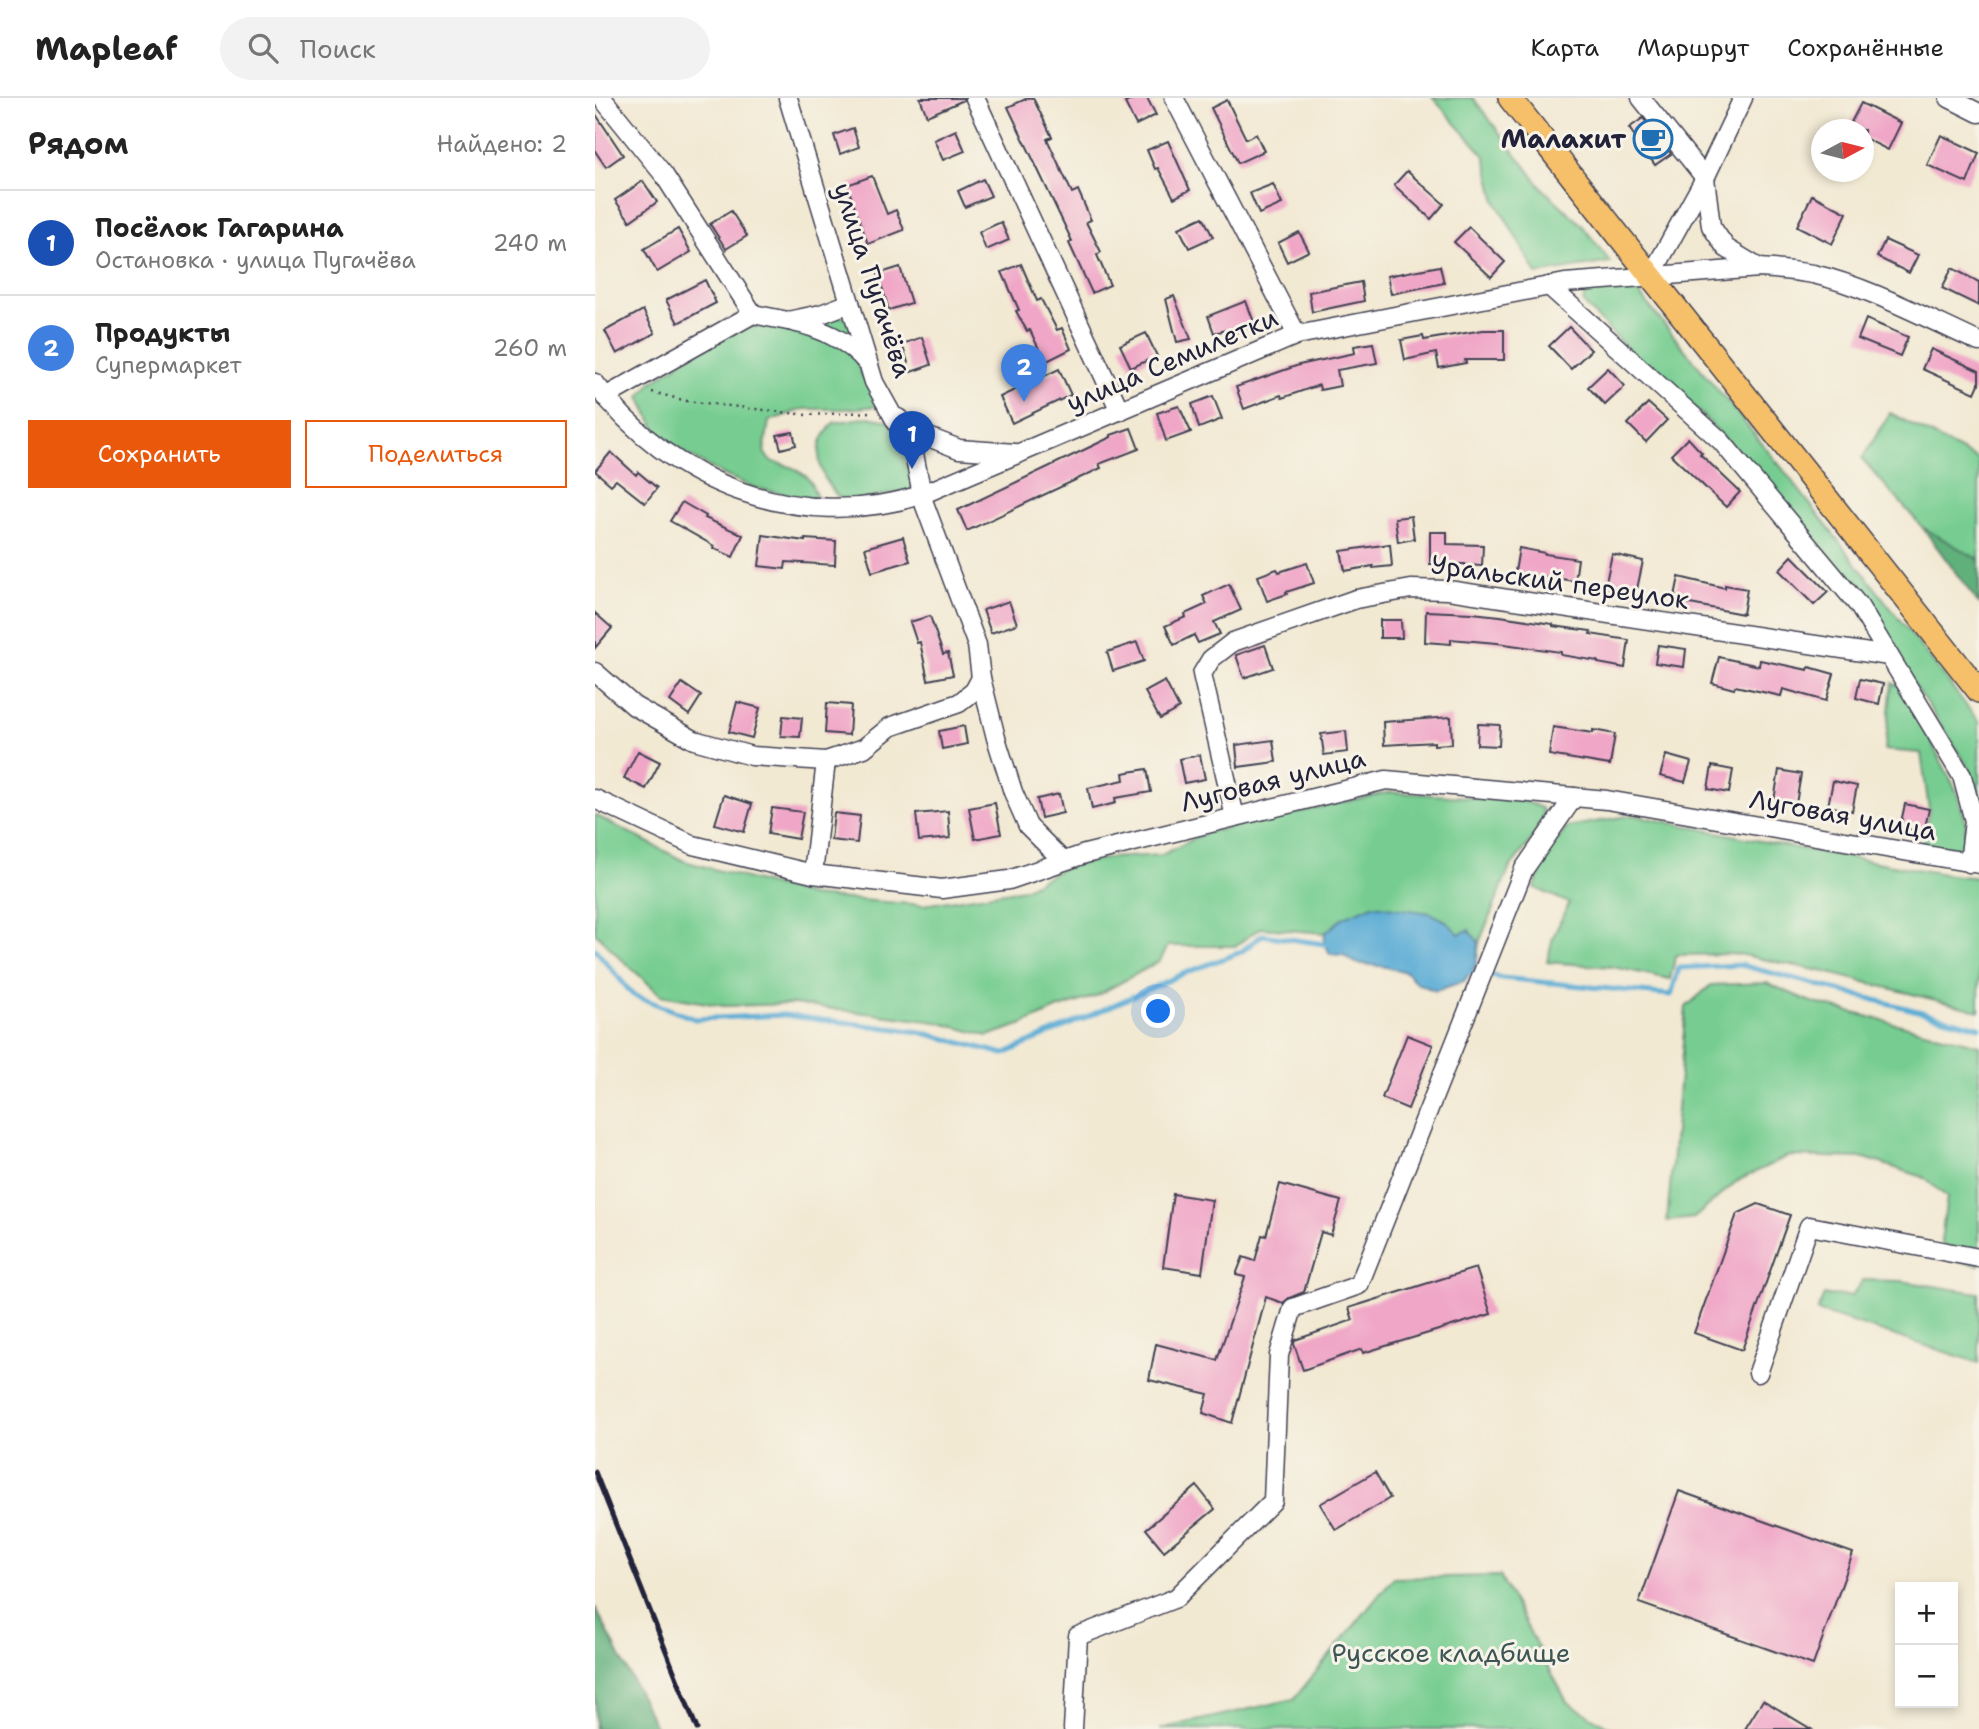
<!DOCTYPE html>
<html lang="ru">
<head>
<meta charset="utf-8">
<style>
  :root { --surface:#fff; --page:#f2f2f2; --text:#222; --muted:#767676; --line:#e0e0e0; --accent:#ea580c }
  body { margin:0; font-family:"Shantell Sans",sans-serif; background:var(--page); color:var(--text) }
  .controls { position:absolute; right:21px; bottom:21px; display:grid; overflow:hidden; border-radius:0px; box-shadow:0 4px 10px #0003 }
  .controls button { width:63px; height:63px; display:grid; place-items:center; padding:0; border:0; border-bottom:2px solid var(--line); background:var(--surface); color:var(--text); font:35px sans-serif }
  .compass { position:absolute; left:1216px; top:21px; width:63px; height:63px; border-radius:50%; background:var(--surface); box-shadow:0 4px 10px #0003; rotate:83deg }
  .you { position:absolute; left:564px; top:914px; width:24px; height:24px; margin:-18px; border:5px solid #fff; border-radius:50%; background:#1a73e8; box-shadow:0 0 0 10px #1a73e833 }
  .badge { display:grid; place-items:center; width:46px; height:46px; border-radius:50%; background:var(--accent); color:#fff; font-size:23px; font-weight:700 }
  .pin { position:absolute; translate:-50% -58px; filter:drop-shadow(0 2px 4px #0008) }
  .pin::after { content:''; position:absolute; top:37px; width:24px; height:21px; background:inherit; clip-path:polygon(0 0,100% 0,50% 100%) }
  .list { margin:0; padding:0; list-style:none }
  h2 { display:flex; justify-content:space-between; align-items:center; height:91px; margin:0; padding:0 28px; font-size:30px }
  h2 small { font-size:23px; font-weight:400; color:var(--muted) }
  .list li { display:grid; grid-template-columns:46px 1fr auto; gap:21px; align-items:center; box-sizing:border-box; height:105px; padding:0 28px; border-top:2px solid var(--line) }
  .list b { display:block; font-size:26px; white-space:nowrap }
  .list p { margin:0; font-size:23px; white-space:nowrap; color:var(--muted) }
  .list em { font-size:23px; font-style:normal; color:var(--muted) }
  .actions { display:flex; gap:14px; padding:21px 28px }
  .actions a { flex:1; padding:16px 0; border:2px solid var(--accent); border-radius:0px; text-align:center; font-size:24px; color:var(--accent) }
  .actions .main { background:var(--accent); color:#fff }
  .icon { flex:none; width:38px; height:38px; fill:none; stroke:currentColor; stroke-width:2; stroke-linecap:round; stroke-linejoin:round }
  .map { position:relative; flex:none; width:1384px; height:1631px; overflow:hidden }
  header { display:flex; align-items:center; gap:42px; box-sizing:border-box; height:98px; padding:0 35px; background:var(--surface); border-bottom:2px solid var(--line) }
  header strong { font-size:33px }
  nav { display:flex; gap:38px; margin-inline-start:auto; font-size:24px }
  .search { width:490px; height:63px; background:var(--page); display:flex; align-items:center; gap:18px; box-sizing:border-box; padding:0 24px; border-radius:38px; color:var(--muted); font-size:26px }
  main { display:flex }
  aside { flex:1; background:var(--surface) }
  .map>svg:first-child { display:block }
  .green { fill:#77cd91; stroke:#4c7866; stroke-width:2 }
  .forest { fill:#61b07b; stroke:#42695b; stroke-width:2 }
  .water { fill:#5aacd5; stroke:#3e6788; stroke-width:2 }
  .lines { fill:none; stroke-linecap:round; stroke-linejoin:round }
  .stream { stroke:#5aacd5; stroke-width:5 }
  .building { fill:#f0a7c7 }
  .minor-casing { stroke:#414052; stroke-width:21 }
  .major-casing { stroke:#414052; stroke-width:26 }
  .path { stroke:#414052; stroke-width:2.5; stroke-dasharray:2 5; stroke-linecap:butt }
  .minor { stroke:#fff; stroke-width:18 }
  .major { stroke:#f6c06b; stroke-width:23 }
  .rail { stroke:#22223b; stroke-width:5 }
  .labels { text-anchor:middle; stroke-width:6; stroke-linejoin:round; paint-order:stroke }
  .poi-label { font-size:26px; font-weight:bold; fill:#22223b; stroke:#f7f3e8; text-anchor:end }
  .street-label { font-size:26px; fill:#22223b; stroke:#f7f3e8 }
  .park-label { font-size:26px; fill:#3c5555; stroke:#f7f3e8 }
</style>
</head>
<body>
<header>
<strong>Mapleaf</strong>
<div class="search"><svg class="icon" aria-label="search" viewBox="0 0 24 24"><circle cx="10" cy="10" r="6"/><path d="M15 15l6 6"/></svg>Поиск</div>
<nav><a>Карта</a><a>Маршрут</a><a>Сохранённые</a></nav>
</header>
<main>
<aside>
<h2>Рядом<small>Найдено: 2</small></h2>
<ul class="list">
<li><span class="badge" style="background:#1a4fb4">1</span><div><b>Посёлок Гагарина</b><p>Остановка · улица Пугачёва</p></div><em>240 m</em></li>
<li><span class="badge" style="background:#3f7fe0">2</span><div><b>Продукты</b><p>Супермаркет</p></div><em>260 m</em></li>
</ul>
<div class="actions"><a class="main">Сохранить</a><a>Поделиться</a></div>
</aside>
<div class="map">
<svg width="1384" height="1631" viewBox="0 0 1384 1631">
  <rect width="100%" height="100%" fill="#f7f3e8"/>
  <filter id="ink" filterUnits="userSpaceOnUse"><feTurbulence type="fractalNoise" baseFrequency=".0143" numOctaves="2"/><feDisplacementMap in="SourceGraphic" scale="14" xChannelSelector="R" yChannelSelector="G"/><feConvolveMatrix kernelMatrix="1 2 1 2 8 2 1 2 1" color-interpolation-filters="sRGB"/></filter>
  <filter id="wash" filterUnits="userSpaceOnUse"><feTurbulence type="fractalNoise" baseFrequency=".00686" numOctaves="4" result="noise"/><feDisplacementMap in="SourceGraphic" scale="28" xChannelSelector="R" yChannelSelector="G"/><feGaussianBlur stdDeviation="1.57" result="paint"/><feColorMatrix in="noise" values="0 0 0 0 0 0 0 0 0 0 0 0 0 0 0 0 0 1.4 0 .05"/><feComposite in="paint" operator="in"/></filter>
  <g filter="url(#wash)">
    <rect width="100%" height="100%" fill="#f2e9d3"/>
    <g class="green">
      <polygon points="838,0 878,0 947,90 987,127 1015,164 942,176 901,104 890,58"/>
      <polygon points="1032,181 1187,370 1384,624 1384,708 1374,670 1315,580 1184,404 1165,376 1106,316 1045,264 988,205 991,191"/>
      <polygon points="248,218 258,226 260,260 267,277 287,308 250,311 208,311 174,323 169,354 175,363 196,369 211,378 216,385 222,400 210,400 160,390 129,377 93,357 62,333 45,299 56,285 102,253 152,228 186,229"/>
      <polygon points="1295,315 1384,362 1384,462 1327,429 1267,361"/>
      <path d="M273,319l21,4 15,21 11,47 -55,11 -21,-2c-14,-15 -24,-34 -18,-56 2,-6 8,-13 12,-19z"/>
      <polygon points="1297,585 1308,590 1361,692 1371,724 1367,757 1327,748 1334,711 1326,655 1290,652"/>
      <polygon points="795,694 929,703 947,710 949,720 932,748 915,769 884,845 874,832 864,837 851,823 835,815 812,812 749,819 730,835 665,830 640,848 573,848 565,863 501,898 462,911 428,926 393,938 342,924 199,906 129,908 66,897 23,858 0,834 0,717 89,763 216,798 328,807 429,791 470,769 513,760 567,757 610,735"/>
      <polygon points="1038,717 1195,749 1355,777 1384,780 1384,913 1230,874 1143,856 1081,857 1075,881 1018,869 952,864 958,839 974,805 940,790 950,758 973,729"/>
      <polygon points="1172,885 1216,904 1384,947 1384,1167 1357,1162 1346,1143 1352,1099 1328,1079 1270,1060 1193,1058 1142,1083 1099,1120 1072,1123 1091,909 1116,887"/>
      <polygon points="1268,1182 1306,1183 1384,1195 1384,1265 1222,1213 1229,1197 1257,1198"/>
      <polygon points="905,1478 972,1604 1017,1631 565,1631 699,1601 798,1480"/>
    </g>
    <g class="forest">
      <polygon points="1327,429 1384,462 1384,506"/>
      <polygon points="0,1509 62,1631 0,1631"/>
    </g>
    <polygon class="water" points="778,807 835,815 851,823 864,836 874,832 884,845 881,867 869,883 841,893 821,885 811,874 791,869 761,865 748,857 735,856 729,843 730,835 749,819"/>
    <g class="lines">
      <g class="stream">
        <polyline points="0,851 38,897 100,921 189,917 325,934 409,956 590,875 646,854 667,837 736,847"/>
        <polyline points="870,873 907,880 1076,897 1084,870 1146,867 1384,929"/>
      </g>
    </g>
    <g id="blocks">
      <g class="building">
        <polygon points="325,0 369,0 369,2 332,18"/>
        <polygon points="433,0 438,0 457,39 452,41 477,95 483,92 496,122 491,124 506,154 502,157 515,187 497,195 474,145 477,143 413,9"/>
        <polygon points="540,0 552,0 561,17 541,27 530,5"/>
        <polygon points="632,2 651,41 661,36 669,53 643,65 616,10"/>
        <polygon points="1266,5 1306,25 1293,52 1269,40 1269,32 1252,32"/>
        <polygon points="0,15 28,57 11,69 0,53"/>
        <polygon points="1048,20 1076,56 1060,67 1034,30"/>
        <polygon points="258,30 264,49 245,56 239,37"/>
        <polygon points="361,32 370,53 348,62 339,42"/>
        <polygon points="1346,37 1384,55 1372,85 1332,67"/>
        <polygon points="573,43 595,92 579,100 563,70 560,71 552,52"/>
        <polygon points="812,73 849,106 836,121 799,87"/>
        <polygon points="277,78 292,116 301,112 309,132 273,146 252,87"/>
        <polygon points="388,81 396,98 370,109 363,93"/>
        <polygon points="48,83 62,104 35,123 20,102"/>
        <polygon points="678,86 687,106 664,116 655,95"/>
        <polygon points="1217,97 1252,115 1237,146 1202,128"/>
        <polygon points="136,113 152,138 131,151 115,126"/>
        <polygon points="608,119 618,139 594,150 584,130"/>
        <polygon points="406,124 414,142 391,152 384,134"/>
        <polygon points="874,129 910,164 896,179 859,144"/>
        <polygon points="83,131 96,154 62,174 49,151"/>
        <polygon points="704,134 714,153 692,164 683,145"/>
        <polygon points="1290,142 1323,157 1314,175 1282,159"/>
        <polygon points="426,166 442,203 446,201 462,232 467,230 476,251 450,264 435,232 432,233 421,213 424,212 407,174"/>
        <polygon points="845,168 849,185 796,196 792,178"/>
        <polygon points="305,169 316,205 294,212 283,176"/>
        <polygon points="1357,170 1384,184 1384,208 1347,190"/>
        <polygon points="110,182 121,205 83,225 71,202"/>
        <polygon points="766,184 769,203 717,214 714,194"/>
        <polygon points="579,198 596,241 582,244 571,201"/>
        <polygon points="651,203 660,227 637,236 635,231 619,235 613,218"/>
        <polygon points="48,212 60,235 22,256 10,233"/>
        <polygon points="1271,221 1313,239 1305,258 1263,241"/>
        <polygon points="974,229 996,252 976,271 954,248"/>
        <polygon points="888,232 909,232 909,262 870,262 871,265 844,270 841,255 810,262 806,242 828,238 829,242"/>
        <polygon points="551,235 562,258 536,270 525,247"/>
        <polygon points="327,239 336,267 316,274 307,246"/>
        <polygon points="778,245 782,265 742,272 745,288 725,292 724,287 687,300 686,297 649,311 641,289 704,267 760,255 759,248"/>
        <polygon points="1336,251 1384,273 1384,286 1380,295 1327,271"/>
        <polygon points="1013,270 1030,288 1010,307 993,289"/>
        <polygon points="464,271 476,297 417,325 405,299"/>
        <polygon points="618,298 627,321 604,330 597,306"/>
        <polygon points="1053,305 1072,322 1051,344 1033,326"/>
        <polygon points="584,308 596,334 571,343 562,315"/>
        <polygon points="536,330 544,351 504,366 506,370 372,433 363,412 516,339 516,337"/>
        <polygon points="198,334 201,347 186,351 182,337"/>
        <polygon points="1093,340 1107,355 1105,356 1145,394 1131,409 1076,357"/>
        <polygon points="16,354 41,377 43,374 62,390 50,405 21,382 16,387 0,373"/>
        <polygon points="87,404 111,418 110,420 148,437 138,459 118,450 119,448 75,423"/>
        <polygon points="816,418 819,441 803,444 800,420"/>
        <polygon points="835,434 852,434 852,446 888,447 887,468 870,467 870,466 835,466"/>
        <polygon points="168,437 210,443 210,441 241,443 240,467 191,464 190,471 164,468"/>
        <polygon points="308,439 315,463 277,474 270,450"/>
        <polygon points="795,446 797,468 778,470 778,468 750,473 746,453"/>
        <polygon points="924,450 950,455 950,456 983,461 980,483 920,474"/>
        <polygon points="1017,456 1048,463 1041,496 1010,489"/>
        <polygon points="1197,458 1233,494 1219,507 1184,472"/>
        <polygon points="712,465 719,485 691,494 692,496 672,503 663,478 682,471 684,474"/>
        <polygon points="1084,479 1130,490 1130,487 1152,491 1148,516 1079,503"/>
        <polygon points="634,486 646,512 619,524 625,536 603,545 599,537 579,547 570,528 591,519 590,516 612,506 608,498"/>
        <polygon points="414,503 422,526 396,535 388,512"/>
        <polygon points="831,513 877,515 905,518 958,526 958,528 996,533 995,536 1034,542 1030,570 1003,565 1003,563 966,557 966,554 902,545 856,541 856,546 830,544"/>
        <polygon points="0,515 17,530 0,550"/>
        <polygon points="335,518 348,556 353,555 358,577 333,582 325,544 322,545 315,524"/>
        <polygon points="785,522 806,522 807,540 785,540"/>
        <polygon points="542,544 549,563 518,573 512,554"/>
        <polygon points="670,547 678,570 649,580 641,557"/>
        <polygon points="1063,547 1091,551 1089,569 1060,565"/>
        <polygon points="1124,559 1164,568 1165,562 1213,572 1214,569 1239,576 1231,603 1188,591 1186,598 1140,588 1139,591 1117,585"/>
        <polygon points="1265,581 1288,586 1284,606 1261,600"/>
        <polygon points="570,583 584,610 565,621 550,594"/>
        <polygon points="87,585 106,598 94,617 75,603"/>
        <polygon points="142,604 165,610 157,640 134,634"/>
        <polygon points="232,605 256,607 254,637 230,635"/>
        <polygon points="188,618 207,620 205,639 186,638"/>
        <polygon points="856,619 857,646 839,647 839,644 789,647 788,624"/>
        <polygon points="883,626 905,627 904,648 882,647"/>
        <polygon points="369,628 372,646 347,651 344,633"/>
        <polygon points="958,629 998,635 998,632 1020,636 1015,667 954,657"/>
        <polygon points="751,633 753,654 729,657 726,636"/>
        <polygon points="678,642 681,664 643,669 641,647"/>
        <polygon points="43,653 65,664 51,691 29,680"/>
        <polygon points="605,657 610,681 589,685 584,661"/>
        <polygon points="1071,657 1096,664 1090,684 1065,678"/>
        <polygon points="1117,668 1138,672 1134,695 1113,691"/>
        <polygon points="552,671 556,694 520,700 521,705 497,711 493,690 529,682 528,675"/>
        <polygon points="1184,672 1206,676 1201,706 1179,703"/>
        <polygon points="1238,683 1262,688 1257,713 1233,708"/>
        <polygon points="464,696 468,715 446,720 442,701"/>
        <polygon points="129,697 157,706 149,734 120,726"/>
        <polygon points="400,705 406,736 380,741 374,710"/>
        <polygon points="1310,706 1334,711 1329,734 1305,729"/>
        <polygon points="177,710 208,714 203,741 173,736"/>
        <polygon points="353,713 355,740 324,743 321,716"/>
        <polygon points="239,715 265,718 262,745 236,742"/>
        <polygon points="812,937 838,947 813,1011 787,1000"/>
        <polygon points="685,1086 746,1103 736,1137 726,1134 709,1194 694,1200 688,1205 671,1199 637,1325 608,1315 613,1296 554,1282 561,1246 622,1262 650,1179 641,1177 648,1159 660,1163 667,1137 671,1138"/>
        <polygon points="578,1096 617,1102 607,1175 568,1169"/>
        <polygon points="1163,1106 1195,1117 1147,1252 1099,1235 1142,1116"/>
        <polygon points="881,1170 896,1216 768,1255 767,1251 708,1272 699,1246 700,1242 758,1222 754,1210"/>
        <polygon points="780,1374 795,1400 741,1432 725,1406"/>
        <polygon points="602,1388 620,1411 569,1453 551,1431"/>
        <polygon points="1084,1393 1258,1455 1218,1567 1044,1505"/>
        <polygon points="1168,1602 1216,1631 1150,1631"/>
      </g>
    </g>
  </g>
  <g filter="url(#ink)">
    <use href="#blocks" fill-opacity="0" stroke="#414052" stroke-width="2"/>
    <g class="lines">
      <defs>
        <g id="minor">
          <polyline points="7,0 69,77 158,216"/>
          <polyline points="193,0 279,284 319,356 325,386 326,397 382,547 386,580 401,640 418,694 433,728 468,763"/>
          <polyline points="380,0 525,313"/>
          <polyline points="579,0 702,237"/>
          <polyline points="1046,0 1110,80 1116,128 1131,150 1164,170"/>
          <polyline points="1354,0 1384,15"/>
          <polyline points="1056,178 1110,80 1148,0"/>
          <polyline points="954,188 1126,343 1264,508 1367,678 1379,723 1374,765"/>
          <path d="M197,224c26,5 58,19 75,41"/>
          <path d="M0,285c74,101 204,150 326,112l376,-160 268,-52 194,-15c18,1 36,3 54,6 54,12 115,45 166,68"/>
          <polyline points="10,299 158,216 193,223 226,216 255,205"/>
          <polyline points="303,320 318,333 364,351 420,355"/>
          <polyline points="0,574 39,608 99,642 157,658 231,663 269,650 295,629 364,605 379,593 386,580"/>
          <polyline points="0,701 98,747 218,776 347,791 414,782 490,756 791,682 1012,702 1384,766"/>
          <polyline points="640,719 607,576 616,561 638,544 761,501 816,491 853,492 1294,558"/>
          <polyline points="218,776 231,663"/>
          <polyline points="1163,1275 1214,1128 1384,1160"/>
          <polyline points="478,1631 483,1538 581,1500 678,1403 684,1257 698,1210 764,1187 929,771 979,699"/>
        </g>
        <polyline id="major" points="915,0 1384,593"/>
      </defs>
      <use href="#minor" class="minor-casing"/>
      <use href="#major" class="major-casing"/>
      <polyline class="path" points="57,294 92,303 212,317 276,314"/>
      <use href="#minor" class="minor"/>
      <use href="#major" class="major"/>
      <polyline class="rail" points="0,1374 102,1631"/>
    </g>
  </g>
  <defs>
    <symbol id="cafe-ring" viewBox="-11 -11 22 22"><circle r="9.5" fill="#f7f3e8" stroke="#1f6fb2" stroke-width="1.5"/><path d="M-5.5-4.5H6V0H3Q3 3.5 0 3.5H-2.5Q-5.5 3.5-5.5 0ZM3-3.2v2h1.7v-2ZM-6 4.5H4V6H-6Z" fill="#1f6fb2"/></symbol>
  </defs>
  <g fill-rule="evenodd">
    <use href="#cafe-ring" x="1036" y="19" width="44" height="44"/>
  </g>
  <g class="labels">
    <g class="poi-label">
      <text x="1031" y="50">Малахит</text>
    </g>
    <g class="street-label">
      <text transform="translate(278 182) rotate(72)" y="9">улица Пугачёва</text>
      <text transform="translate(577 262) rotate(-23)" y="9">улица Семилетки</text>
      <text transform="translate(965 484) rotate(8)" y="9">Уральский переулок</text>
      <text transform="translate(678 682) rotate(-14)" y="9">Луговая улица</text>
      <text transform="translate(1248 717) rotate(10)" y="9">Луговая улица</text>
    </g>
    <g class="park-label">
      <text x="856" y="1564">Русское кладбище</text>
    </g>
  </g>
</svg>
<div class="controls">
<button>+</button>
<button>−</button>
</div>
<svg class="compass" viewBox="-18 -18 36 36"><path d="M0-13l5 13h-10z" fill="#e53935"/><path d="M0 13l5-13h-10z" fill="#767676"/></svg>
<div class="you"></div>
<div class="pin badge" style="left:317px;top:371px;background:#1a4fb4">1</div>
<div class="pin badge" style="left:429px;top:304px;background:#3f7fe0">2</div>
</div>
</main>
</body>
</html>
